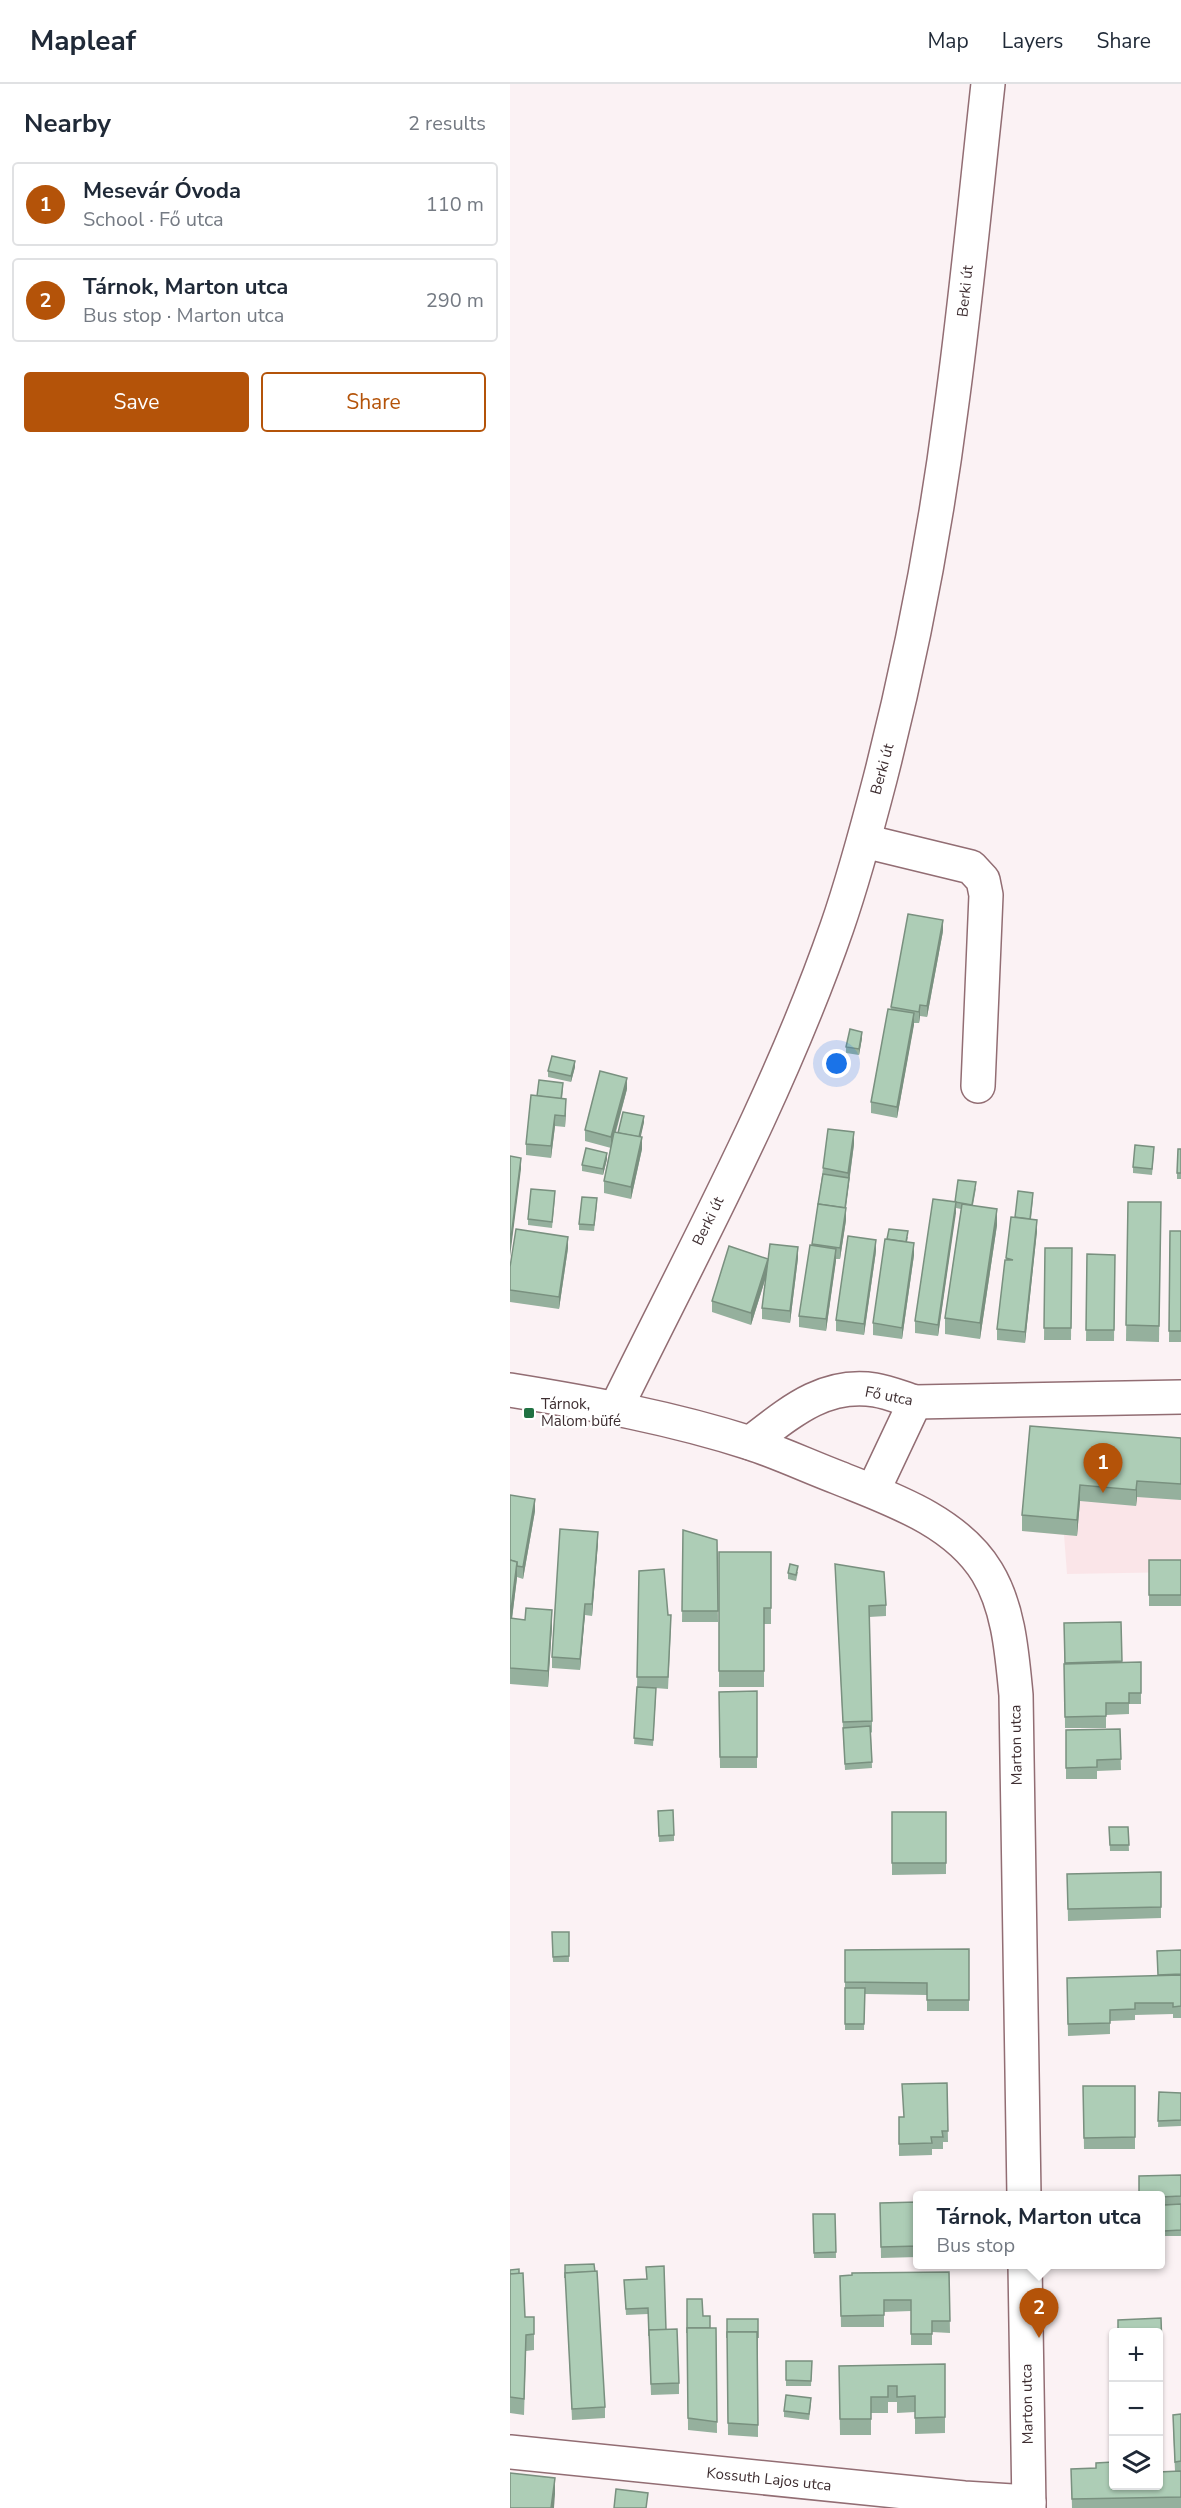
<!DOCTYPE html>
<html lang="en">
<head>
<meta charset="utf-8">
<style>
  :root { --surface:#fff; --page:#f6f6f7; --text:#1f2937; --muted:#747a83; --line:#e0e1e3; --accent:#b45309 }
  body { margin:0; font-family:"Nunito Sans",sans-serif; background:var(--page); color:var(--text) }
  .controls { position:absolute; right:18px; bottom:18px; display:grid; overflow:hidden; border-radius:6px; box-shadow:0 2px 4px #0004 }
  .controls button { width:54px; height:54px; display:grid; place-items:center; padding:0; border:0; border-bottom:2px solid var(--line); background:var(--surface); color:var(--text); font:30px sans-serif }
  .you { position:absolute; left:327px; top:980px; width:21px; height:21px; margin:-15px; border:4px solid #fff; border-radius:50%; background:#1a73e8; box-shadow:0 0 0 9px #1a73e833 }
  .badge { display:grid; place-items:center; width:39px; height:39px; border-radius:50%; background:var(--accent); color:#fff; font-size:20px; font-weight:700 }
  .pin { position:absolute; translate:-50% -50px; filter:drop-shadow(0 2px 3px #0008) }
  .pin::after { content:''; position:absolute; top:32px; width:21px; height:18px; background:inherit; clip-path:polygon(0 0,100% 0,50% 100%) }
  .popup { position:absolute; left:403px; top:2107px; width:252px; height:78px; box-sizing:border-box; display:grid; place-content:center; border-radius:6px; background:var(--surface); filter:drop-shadow(0 2px 4px #0005); font-size:20px; white-space:nowrap; color:var(--muted) }
  .popup b { font-size:22px; color:var(--text) }
  .popup::after { content:''; position:absolute; left:50%; top:100%; margin-left:-12px; border:12px solid transparent; border-top-color:var(--surface) }
  .list { margin:0; padding:0; list-style:none }
  h2 { display:flex; justify-content:space-between; align-items:center; height:78px; margin:0; padding:0 24px; font-size:26px }
  h2 small { font-size:20px; font-weight:400; color:var(--muted) }
  .list li { display:grid; grid-template-columns:39px 1fr auto; gap:18px; align-items:center; box-sizing:border-box; height:84px; margin:0 12px 12px; padding:0 12px; border:2px solid var(--line); border-radius:6px }
  .list b { display:block; font-size:22px; white-space:nowrap }
  .list p { margin:0; font-size:20px; white-space:nowrap; color:var(--muted) }
  .list em { font-size:20px; font-style:normal; color:var(--muted) }
  .actions { display:flex; gap:12px; padding:18px 24px }
  .actions a { flex:1; padding:14px 0; border:2px solid var(--accent); border-radius:6px; text-align:center; font-size:21px; color:var(--accent) }
  .actions .main { background:var(--accent); color:#fff }
  .icon { flex:none; width:33px; height:33px; fill:none; stroke:currentColor; stroke-width:2; stroke-linecap:round; stroke-linejoin:round }
  .map { position:relative; flex:none; width:671px; height:2424px; overflow:hidden }
  header { display:flex; align-items:center; gap:36px; box-sizing:border-box; height:84px; padding:0 30px; background:var(--surface); border-bottom:2px solid var(--line) }
  header strong { font-size:28px }
  nav { display:flex; gap:33px; margin-inline-start:auto; font-size:21px }
  main { display:flex }
  aside { flex:1; background:var(--surface) }
  .map>svg:first-child { display:block }
  .built { fill:#fae5e8 }
  .lines { fill:none; stroke-linecap:round; stroke-linejoin:round }
  .minor-casing { stroke:#926d73; stroke-width:36 }
  .minor { stroke:#fff; stroke-width:33 }
  .wall { fill:#95b09d }
  .shaded-wall { fill:#79907f }
  .building { fill:#adcdb6; stroke:#79907f; stroke-width:1.5 }
  .poi-dot { fill:#207142; stroke:#fff; stroke-width:2 }
  .labels { text-anchor:middle; stroke-width:4.5; stroke-linejoin:round; paint-order:stroke }
  .street-label { font-size:15px; fill:#3e2e31; stroke:#fff }
  .poi-label { font-size:15px; fill:#3e2e31; stroke:#fff; text-anchor:start }
</style>
</head>
<body>
<header>
<strong>Mapleaf</strong>
<nav><a>Map</a><a>Layers</a><a>Share</a></nav>
</header>
<main>
<aside>
<h2>Nearby<small>2 results</small></h2>
<ul class="list">
<li><span class="badge">1</span><div><b>Mesevár Óvoda</b><p>School · Fő utca</p></div><em>110 m</em></li>
<li><span class="badge">2</span><div><b>Tárnok, Marton utca</b><p>Bus stop · Marton utca</p></div><em>290 m</em></li>
</ul>
<div class="actions"><a class="main">Save</a><a>Share</a></div>
</aside>
<div class="map">
<svg width="671" height="2424" viewBox="0 0 671 2424">
  <rect width="100%" height="100%" fill="#fbf2f4"/>
  <polygon class="built" points="520,1358 671,1370 671,1488 557,1490 554,1451 512,1447"/>
  <g class="lines">
    <defs>
      <g id="minor">
        <polyline points="354,757 461,783 473,796 476,811 468,1002"/>
        <path d="M0,1306c81,13 162,28 240,53 30,10 60,24 89,35 52,21 117,43 148,94 22,36 25,82 29,123l8,501"/>
        <path d="M106,1324c78,-159 163,-314 221,-481 17,-49 30,-98 43,-148 31,-121 55,-245 71,-369 15,-109 25,-217 37,-326"/>
        <path d="M240,1359c38,-29 73,-61 125,-53 13,2 27,8 40,12l266,-5"/>
        <polyline points="363,1407 405,1318"/>
        <polyline points="515,2180 519,2424"/>
        <polyline points="0,2368 454,2414 519,2418"/>
      </g>
    </defs>
    <use href="#minor" class="minor-casing"/>
    <use href="#minor" class="minor"/>
  </g>
  <g class="wall">
    <polygon points="433,847 417,933 410,932 409,939 404,939 387,1034 361,1029 361,1018 381,923"/>
    <polygon points="352,954 349,971 336,969 336,963"/>
    <polygon points="65,983 61,998 38,993 38,987"/>
    <polygon points="53,1005 52,1015 56,1026 55,1043 45,1042 41,1074 16,1071 16,1060 27,1012"/>
    <polygon points="117,1005 106,1048 108,1049 134,1038 130,1053 132,1065 121,1115 94,1109 94,1097 101,1064 75,1057 75,1046"/>
    <polygon points="344,1060 336,1124 336,1136 330,1175 326,1175 316,1247 289,1243 289,1232 302,1162 308,1120 313,1084"/>
    <polygon points="671,1065 671,1095 667,1095 667,1089"/>
    <polygon points="644,1068 642,1091 623,1089 623,1083"/>
    <polygon points="97,1075 93,1091 72,1087 72,1081"/>
    <polygon points="466,1104 463,1121 487,1141 470,1255 435,1250 435,1234 451,1125 446,1124 428,1252 405,1249 405,1237 445,1118"/>
    <polygon points="45,1113 42,1144 18,1141 18,1135"/>
    <polygon points="523,1115 521,1135 527,1147 515,1259 487,1256 487,1245 496,1176 501,1133 505,1133"/>
    <polygon points="618,1118 651,1118 649,1258 616,1257"/>
    <polygon points="87,1120 84,1147 69,1146 69,1140"/>
    <polygon points="660,1147 671,1147 671,1258 659,1258"/>
    <polygon points="398,1153 397,1158 404,1171 392,1255 363,1251 363,1239 377,1155"/>
    <polygon points="58,1164 49,1225 0,1218 0,1183"/>
    <polygon points="535,1164 562,1164 561,1256 534,1256"/>
    <polygon points="366,1167 354,1251 326,1247 326,1236"/>
    <polygon points="577,1170 605,1171 604,1257 576,1257"/>
    <polygon points="288,1174 280,1239 252,1235 252,1224 256,1193 241,1241 202,1228 202,1217 258,1175"/>
    <polygon points="520,1342 671,1354 671,1416 627,1413 626,1422 570,1417 567,1452 512,1447 512,1431"/>
    <polygon points="0,1411 25,1427 13,1495 7,1493 2,1535 15,1536 42,1542 38,1603 0,1600"/>
    <polygon points="173,1446 207,1456 208,1538 172,1538"/>
    <polygon points="88,1459 82,1532 75,1531 70,1586 42,1584 42,1573"/>
    <polygon points="209,1468 261,1468 261,1540 254,1540 254,1603 209,1603"/>
    <rect x="639" y="1476" width="32" height="46"/>
    <polygon points="325,1480 376,1521 376,1532 359,1533 362,1637 362,1648 361,1649 362,1684 335,1686"/>
    <polygon points="129,1487 158,1531 161,1543 158,1605 145,1604 146,1610 143,1662 124,1660 127,1603"/>
    <polygon points="288,1488 286,1497 278,1495 278,1489"/>
    <polygon points="611,1538 612,1579 631,1578 631,1620 619,1620 619,1630 596,1631 596,1644 555,1644 554,1539"/>
    <polygon points="247,1607 247,1684 210,1684 209,1608"/>
    <polygon points="610,1645 611,1686 587,1687 587,1695 556,1695 556,1646"/>
    <polygon points="148,1727 164,1751 164,1757 149,1758"/>
    <polygon points="382,1728 436,1728 436,1790 382,1791"/>
    <polygon points="599,1743 618,1743 619,1767 600,1767"/>
    <polygon points="651,1788 651,1834 558,1837 557,1790"/>
    <polygon points="42,1848 59,1848 59,1878 43,1878"/>
    <polygon points="459,1865 459,1927 417,1927 417,1911 355,1910 354,1946 335,1946 335,1866"/>
    <polygon points="671,1866 671,1934 663,1934 663,1930 625,1931 625,1936 600,1937 600,1950 558,1952 557,1894 648,1892"/>
    <polygon points="437,1999 438,2058 433,2058 433,2065 422,2065 422,2071 389,2072 389,2033 393,2033"/>
    <polygon points="573,2002 625,2002 625,2065 574,2065"/>
    <polygon points="649,2008 671,2009 671,2042 648,2043"/>
    <polygon points="671,2091 671,2152 655,2152 655,2156 651,2156 651,2112"/>
    <polygon points="408,2118 408,2173 371,2174 370,2119"/>
    <polygon points="303,2130 325,2130 326,2174 304,2174"/>
    <polygon points="55,2181 95,2323 95,2334 62,2336"/>
    <polygon points="0,2186 15,2233 24,2233 24,2266 16,2267 14,2331 0,2329"/>
    <polygon points="439,2188 440,2249 422,2248 422,2261 401,2261 401,2227 374,2228 374,2243 331,2243 330,2192"/>
    <polygon points="114,2196 156,2246 169,2299 169,2310 141,2311 138,2230 116,2231"/>
    <polygon points="177,2215 193,2232 200,2244 206,2244 207,2349 178,2346"/>
    <polygon points="651,2234 652,2276 648,2276 648,2248"/>
    <polygon points="217,2235 248,2235 248,2353 218,2351"/>
    <polygon points="302,2277 301,2302 276,2302 276,2296"/>
    <polygon points="435,2280 435,2349 405,2350 405,2328 387,2329 387,2318 378,2318 378,2329 361,2329 361,2351 330,2351 329,2282"/>
    <polygon points="301,2320 299,2336 274,2333 274,2327"/>
    <polygon points="671,2330 671,2424 562,2424 561,2385 603,2402 665,2387 663,2342"/>
  </g>
  <g class="shaded-wall">
    <polygon points="433,836 433,847 417,933 417,922"/>
    <polygon points="410,921 410,932 409,939 409,928"/>
    <polygon points="404,929 404,941 387,1034 387,1023"/>
    <polygon points="352,948 352,954 349,971 349,965"/>
    <polygon points="65,977 65,983 61,998 61,992"/>
    <polygon points="117,994 117,1005 101,1064 101,1053"/>
    <polygon points="56,1015 56,1026 55,1043 55,1032"/>
    <polygon points="45,1031 45,1042 41,1074 41,1062"/>
    <polygon points="134,1032 134,1038 129,1061 129,1056"/>
    <polygon points="344,1048 344,1060 334,1135 338,1100 338,1089"/>
    <polygon points="132,1053 132,1065 121,1115 121,1103"/>
    <polygon points="97,1069 97,1075 93,1091 93,1085"/>
    <polygon points="11,1074 11,1085 0,1173 0,1162"/>
    <polygon points="446,1118 446,1129 428,1252 428,1241"/>
    <polygon points="336,1124 336,1136 330,1175 330,1164"/>
    <polygon points="487,1125 487,1141 470,1255 470,1239"/>
    <polygon points="527,1136 527,1147 515,1259 515,1248"/>
    <polygon points="58,1153 58,1164 49,1225 49,1213"/>
    <polygon points="366,1156 366,1167 354,1251 354,1240"/>
    <polygon points="404,1159 404,1171 392,1255 392,1244"/>
    <polygon points="288,1163 288,1174 280,1239 280,1227"/>
    <polygon points="326,1165 326,1177 316,1247 316,1235"/>
    <polygon points="258,1175 258,1186 241,1241 241,1229"/>
    <polygon points="627,1397 627,1413 626,1422 626,1406"/>
    <polygon points="570,1401 570,1417 567,1452 567,1436"/>
    <polygon points="25,1415 25,1427 13,1495 13,1483"/>
    <polygon points="88,1448 88,1459 82,1532 82,1520"/>
    <polygon points="7,1478 7,1494 0,1550 0,1534"/>
    <polygon points="75,1520 75,1531 70,1586 70,1575"/>
    <polygon points="42,1526 42,1542 38,1603 38,1587"/>
    <polygon points="45,2394 45,2410 44,2424 41,2424"/>
  </g>
  <g class="building">
    <polygon points="398,830 433,836 417,922 410,921 409,928 381,923"/>
    <polygon points="378,925 404,929 387,1023 361,1018"/>
    <polygon points="340,945 352,948 349,965 336,963"/>
    <polygon points="42,972 65,977 61,992 38,987"/>
    <polygon points="90,987 117,994 101,1053 75,1046"/>
    <polygon points="29,996 53,999 51,1015 27,1012"/>
    <polygon points="21,1011 56,1015 55,1032 45,1031 41,1062 16,1060"/>
    <polygon points="113,1028 134,1032 129,1053 108,1049"/>
    <polygon points="318,1045 344,1048 338,1089 313,1084"/>
    <polygon points="104,1048 132,1053 121,1103 94,1097"/>
    <polygon points="625,1061 644,1063 642,1085 623,1083"/>
    <polygon points="76,1064 97,1069 93,1085 72,1081"/>
    <polygon points="668,1065 671,1065 671,1089 667,1089"/>
    <polygon points="0,1072 11,1074 0,1162"/>
    <polygon points="313,1090 339,1094 335,1124 308,1120"/>
    <polygon points="448,1096 466,1098 462,1121 445,1118"/>
    <polygon points="21,1105 45,1107 42,1138 18,1135"/>
    <polygon points="508,1107 523,1109 520,1135 505,1133"/>
    <polygon points="72,1113 87,1114 84,1141 69,1140"/>
    <polygon points="423,1115 446,1118 428,1241 405,1237"/>
    <polygon points="618,1118 651,1118 649,1242 616,1241"/>
    <polygon points="308,1120 336,1124 330,1164 302,1160"/>
    <polygon points="452,1120 487,1125 470,1239 435,1234"/>
    <polygon points="501,1133 527,1136 515,1248 487,1245 495,1176 503,1176 496,1174"/>
    <polygon points="6,1145 58,1153 49,1213 0,1206 0,1183"/>
    <polygon points="379,1145 398,1147 396,1158 377,1155"/>
    <polygon points="660,1147 671,1147 671,1247 659,1247"/>
    <polygon points="338,1152 366,1156 354,1240 326,1236"/>
    <polygon points="375,1155 404,1159 392,1244 363,1239"/>
    <polygon points="260,1160 288,1163 280,1227 252,1224"/>
    <polygon points="300,1161 326,1165 316,1235 289,1232"/>
    <polygon points="219,1162 258,1175 241,1229 202,1217"/>
    <polygon points="535,1164 562,1164 561,1244 534,1244"/>
    <polygon points="577,1170 605,1171 604,1246 576,1246"/>
    <polygon points="520,1342 671,1354 671,1400 627,1397 626,1406 570,1401 567,1436 512,1431"/>
    <polygon points="0,1411 25,1415 13,1483 7,1482 7,1478 0,1476"/>
    <polygon points="50,1445 88,1448 82,1520 75,1520 70,1575 42,1573"/>
    <polygon points="173,1446 207,1456 208,1527 172,1527"/>
    <polygon points="209,1468 261,1468 261,1524 254,1524 254,1587 209,1587"/>
    <polygon points="0,1476 7,1478 0,1534 15,1536 16,1524 42,1526 38,1587 0,1584"/>
    <rect x="639" y="1476" width="32" height="35"/>
    <polygon points="280,1480 288,1482 286,1491 278,1489"/>
    <polygon points="325,1480 374,1488 376,1521 359,1522 362,1637 333,1638"/>
    <polygon points="154,1485 158,1531 161,1531 158,1593 127,1593 129,1487"/>
    <polygon points="611,1538 612,1577 555,1579 554,1539"/>
    <polygon points="631,1578 631,1609 619,1609 619,1619 596,1619 596,1632 555,1633 554,1580"/>
    <polygon points="127,1603 146,1604 143,1656 124,1654"/>
    <polygon points="247,1607 247,1673 210,1673 209,1608"/>
    <polygon points="360,1642 362,1678 335,1680 333,1644"/>
    <polygon points="610,1645 611,1675 587,1676 587,1683 556,1684 556,1646"/>
    <polygon points="163,1726 164,1751 149,1752 148,1727"/>
    <rect x="382" y="1728" width="54" height="51"/>
    <polygon points="599,1743 618,1743 619,1761 600,1761"/>
    <polygon points="651,1788 651,1823 558,1825 557,1790"/>
    <polygon points="42,1848 59,1848 59,1872 43,1873"/>
    <polygon points="459,1865 459,1916 417,1916 417,1899 335,1898 335,1866"/>
    <polygon points="671,1866 671,1890 648,1891 647,1867"/>
    <polygon points="671,1891 671,1922 663,1923 663,1919 625,1919 625,1925 600,1926 600,1939 558,1940 557,1894"/>
    <polygon points="335,1904 355,1904 354,1940 335,1940"/>
    <polygon points="437,1999 438,2047 432,2047 433,2053 421,2053 422,2059 389,2060 389,2033 394,2033 392,2000"/>
    <polygon points="573,2002 625,2002 625,2053 574,2054"/>
    <polygon points="649,2008 671,2009 671,2036 648,2037"/>
    <polygon points="671,2091 671,2112 651,2113 651,2112 629,2112 629,2092"/>
    <polygon points="651,2115 654,2115 655,2145 651,2145"/>
    <polygon points="408,2118 408,2162 371,2163 370,2119"/>
    <polygon points="671,2120 671,2146 654,2147 654,2121"/>
    <polygon points="303,2130 325,2130 326,2168 304,2169"/>
    <polygon points="84,2180 85,2188 55,2189 55,2194 55,2181"/>
    <polygon points="154,2182 156,2246 139,2246 139,2252 138,2224 116,2225 114,2196 137,2195 136,2183"/>
    <polygon points="9,2185 9,2190 0,2190 0,2186"/>
    <polygon points="87,2187 95,2323 62,2325 55,2189"/>
    <polygon points="439,2188 440,2237 422,2237 422,2250 401,2250 401,2216 374,2216 374,2231 331,2232 330,2192 342,2191 342,2189"/>
    <polygon points="13,2189 15,2233 24,2233 24,2250 16,2251 14,2315 0,2313 0,2190"/>
    <polygon points="177,2215 192,2215 193,2232 200,2232 200,2244 177,2244 177,2249"/>
    <polygon points="651,2234 652,2265 648,2265 648,2248 608,2248 608,2236"/>
    <polygon points="217,2235 248,2235 248,2254 247,2248 217,2248 217,2254"/>
    <polygon points="177,2244 206,2244 207,2338 178,2334"/>
    <polygon points="167,2245 169,2299 141,2300 139,2246"/>
    <polygon points="217,2248 247,2248 248,2341 218,2339"/>
    <polygon points="276,2277 302,2277 301,2297 276,2296"/>
    <polygon points="435,2280 435,2333 405,2334 405,2312 387,2313 387,2302 378,2302 378,2313 361,2313 361,2335 330,2335 329,2282"/>
    <polygon points="276,2311 301,2314 299,2330 274,2327"/>
    <polygon points="671,2330 671,2377 665,2378 663,2331"/>
    <polygon points="603,2378 603,2402 648,2402 648,2388 671,2387 671,2413 562,2415 561,2385 586,2384 586,2379"/>
    <polygon points="0,2389 45,2394 41,2424 0,2424"/>
    <polygon points="106,2405 138,2409 136,2424 104,2424"/>
  </g>
  <rect class="poi-dot" x="13" y="1323" width="12" height="12" rx="3"/>
  <g class="labels">
    <g class="street-label">
      <text transform="translate(455 207) rotate(-84)" y="5">Berki út</text>
      <text transform="translate(372 685) rotate(-75)" y="5">Berki út</text>
      <text transform="translate(198 1137) rotate(-64)" y="5">Berki út</text>
      <text transform="translate(379 1312) rotate(11)" y="5">Fő utca</text>
      <text transform="translate(506 1661) rotate(-91)" y="5">Marton utca</text>
      <text transform="translate(517 2320) rotate(-91)" y="5">Marton utca</text>
      <text transform="translate(259 2395) rotate(6)" y="5">Kossuth Lajos utca</text>
    </g>
    <g class="poi-label">
      <text x="31" y="1325">Tárnok,<tspan x="31" dy="17">Malom büfé</tspan></text>
    </g>
  </g>
</svg>
<div class="controls">
<button>+</button>
<button>−</button>
<button><svg class="icon" aria-label="layers" viewBox="0 0 24 24"><path d="M12 4l9 5-9 5-9-5zM3 14l9 5 9-5"/></svg></button>
</div>
<div class="you"></div>
<div class="pin badge" style="left:593px;top:1409px">1</div>
<div class="pin badge" style="left:529px;top:2254px">2</div>
<div class="popup"><b>Tárnok, Marton utca</b>Bus stop</div>
</div>
</main>
</body>
</html>
